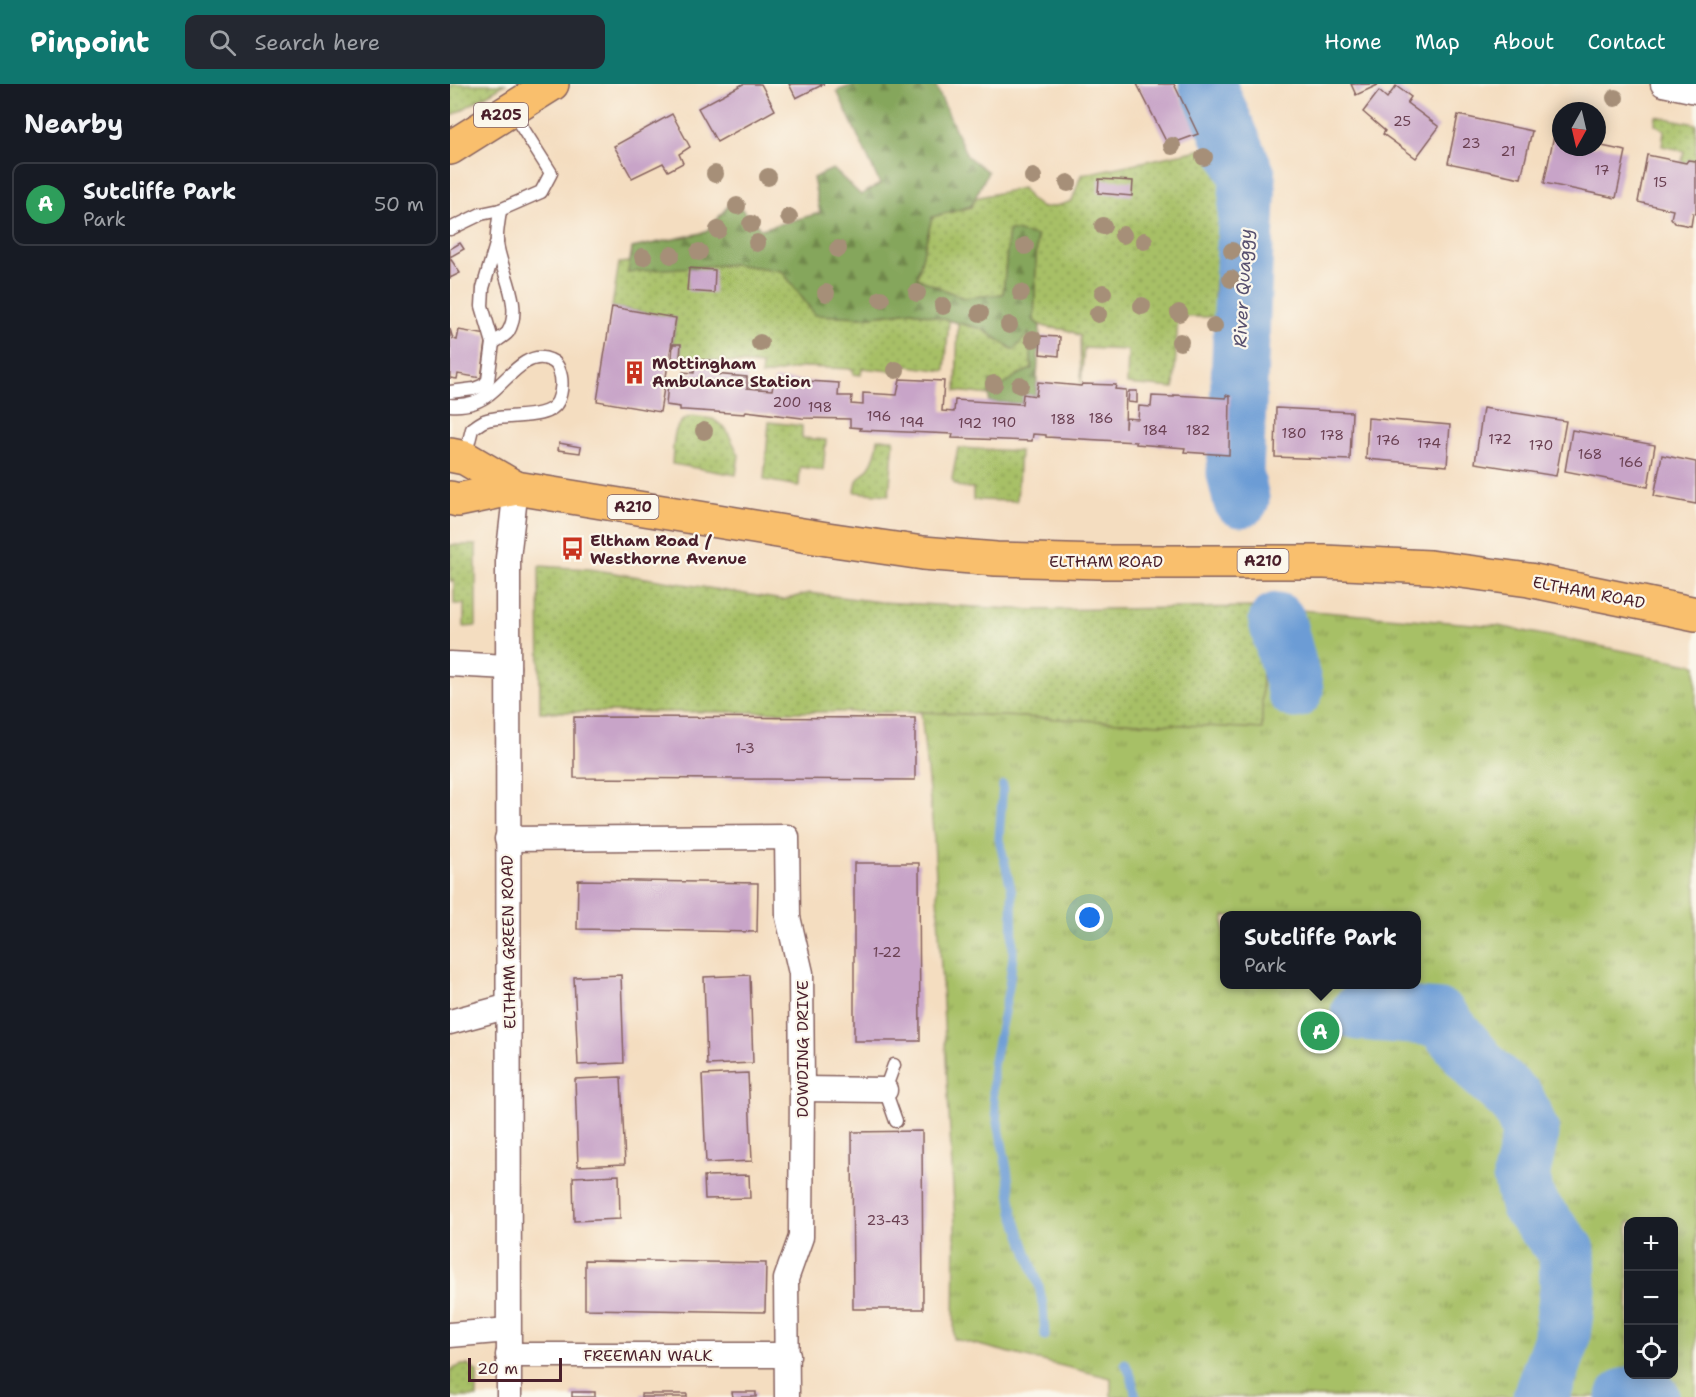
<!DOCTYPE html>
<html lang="en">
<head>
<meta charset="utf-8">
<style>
  :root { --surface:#171b24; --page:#242831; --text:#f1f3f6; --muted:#9ea1a6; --line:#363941; --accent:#0f766e }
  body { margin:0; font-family:"Shantell Sans",sans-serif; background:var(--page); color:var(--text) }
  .controls { position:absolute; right:18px; bottom:18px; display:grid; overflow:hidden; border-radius:12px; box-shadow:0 3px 15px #0003 }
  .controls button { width:54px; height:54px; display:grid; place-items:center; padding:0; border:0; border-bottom:2px solid var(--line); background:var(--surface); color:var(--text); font:30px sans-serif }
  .compass { position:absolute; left:1102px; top:18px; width:54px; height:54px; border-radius:50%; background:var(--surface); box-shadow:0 3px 15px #0003; rotate:188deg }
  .scale { position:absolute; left:18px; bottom:15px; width:94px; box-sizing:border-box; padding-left:6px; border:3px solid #4a1f2b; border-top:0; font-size:16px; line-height:21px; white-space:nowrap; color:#4a1f2b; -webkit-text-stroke:4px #fbf7ec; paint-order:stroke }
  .you { position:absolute; left:640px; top:834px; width:21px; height:21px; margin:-15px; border:4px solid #fff; border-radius:50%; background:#1a73e8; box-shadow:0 0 0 9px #1a73e833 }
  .badge { display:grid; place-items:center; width:39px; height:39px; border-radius:50%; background:var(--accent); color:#fff; font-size:20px; font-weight:700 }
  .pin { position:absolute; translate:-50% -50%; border:3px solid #fff; box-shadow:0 2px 6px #0006 }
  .popup { position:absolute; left:770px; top:827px; width:201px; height:78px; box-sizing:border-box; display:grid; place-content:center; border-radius:12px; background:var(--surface); filter:drop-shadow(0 2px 4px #0005); font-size:20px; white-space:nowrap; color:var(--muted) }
  .popup b { font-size:22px; color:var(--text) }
  .popup::after { content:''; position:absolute; left:50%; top:100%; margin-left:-12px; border:12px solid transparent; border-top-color:var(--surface) }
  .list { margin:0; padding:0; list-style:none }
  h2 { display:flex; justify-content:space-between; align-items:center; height:78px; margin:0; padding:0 24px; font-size:26px }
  h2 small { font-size:20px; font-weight:400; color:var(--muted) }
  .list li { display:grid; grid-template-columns:39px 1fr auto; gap:18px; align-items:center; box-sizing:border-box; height:84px; margin:0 12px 12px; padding:0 12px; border:2px solid var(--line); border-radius:12px }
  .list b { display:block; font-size:22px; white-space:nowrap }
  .list p { margin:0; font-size:20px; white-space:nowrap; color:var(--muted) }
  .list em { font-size:20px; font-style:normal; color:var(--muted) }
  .icon { flex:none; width:33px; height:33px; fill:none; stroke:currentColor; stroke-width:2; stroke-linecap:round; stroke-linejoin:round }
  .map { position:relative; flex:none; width:1246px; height:1313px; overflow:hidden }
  header { display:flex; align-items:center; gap:36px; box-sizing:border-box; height:84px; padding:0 30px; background:var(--accent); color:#fff }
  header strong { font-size:28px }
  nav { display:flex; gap:33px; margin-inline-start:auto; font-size:21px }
  .search { width:420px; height:54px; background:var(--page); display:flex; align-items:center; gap:15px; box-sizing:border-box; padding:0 21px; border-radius:12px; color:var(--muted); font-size:22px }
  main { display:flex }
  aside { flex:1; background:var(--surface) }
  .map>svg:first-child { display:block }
  .grass { fill:url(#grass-dots); stroke:#787048; stroke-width:1.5 }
  .forest { fill:url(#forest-firs); stroke:#686243; stroke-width:1.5 }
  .park { fill:url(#park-tufts); stroke:#787048; stroke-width:1.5; fill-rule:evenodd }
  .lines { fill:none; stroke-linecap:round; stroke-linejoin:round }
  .stream { stroke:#6c9cd5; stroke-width:9 }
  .river { stroke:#6c9cd5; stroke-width:57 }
  .building { fill:#c8a4c8 }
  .lane-casing { stroke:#86625f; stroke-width:15 }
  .street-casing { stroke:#86625f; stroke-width:27 }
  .highway-casing { stroke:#86625f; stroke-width:36 }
  .lane { stroke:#fff; stroke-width:12 }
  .street { stroke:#fff; stroke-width:24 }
  .highway { stroke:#f9bf6d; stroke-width:33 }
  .tree { fill:#a68f78 }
  .labels { text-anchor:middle; stroke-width:4.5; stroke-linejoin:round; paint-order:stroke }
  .number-label { font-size:14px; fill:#6a4052 }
  .shield { fill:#fbf7ec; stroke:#7f6065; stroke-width:1.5 }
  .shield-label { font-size:15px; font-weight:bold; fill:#4a1f2b }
  .poi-label { font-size:16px; font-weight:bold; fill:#4a1f2b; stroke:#fbf7ec; text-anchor:start }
  .street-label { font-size:16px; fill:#4a1f2b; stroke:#fbf7ec }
  .water-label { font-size:18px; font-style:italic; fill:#58516f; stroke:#fbf7ec }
</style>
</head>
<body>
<header>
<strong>Pinpoint</strong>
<div class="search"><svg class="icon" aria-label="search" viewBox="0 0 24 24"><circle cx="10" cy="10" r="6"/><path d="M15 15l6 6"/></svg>Search here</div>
<nav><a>Home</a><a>Map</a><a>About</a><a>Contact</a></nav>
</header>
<main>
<aside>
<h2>Nearby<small></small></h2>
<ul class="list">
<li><span class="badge" style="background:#2e9e5b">A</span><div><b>Sutcliffe Park</b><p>Park</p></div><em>50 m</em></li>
</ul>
</aside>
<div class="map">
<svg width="1246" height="1313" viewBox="0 0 1246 1313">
  <defs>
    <pattern id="grass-dots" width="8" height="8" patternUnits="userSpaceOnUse" patternTransform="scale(1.5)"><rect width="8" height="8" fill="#a7c066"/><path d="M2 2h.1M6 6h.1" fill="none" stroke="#8a9b54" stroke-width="1.8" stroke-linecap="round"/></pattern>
    <pattern id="forest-firs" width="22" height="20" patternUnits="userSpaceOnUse" patternTransform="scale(1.5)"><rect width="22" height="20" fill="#85a65b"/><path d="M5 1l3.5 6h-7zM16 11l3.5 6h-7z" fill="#6f874b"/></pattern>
    <pattern id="park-tufts" width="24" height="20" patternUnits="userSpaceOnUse" patternTransform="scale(1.5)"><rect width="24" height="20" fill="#a7c066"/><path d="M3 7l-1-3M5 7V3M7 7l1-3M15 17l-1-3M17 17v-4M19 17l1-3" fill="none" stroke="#8a9b54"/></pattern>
  </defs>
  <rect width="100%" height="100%" fill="#fbf7ec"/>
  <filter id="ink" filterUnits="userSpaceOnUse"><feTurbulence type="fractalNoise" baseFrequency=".0167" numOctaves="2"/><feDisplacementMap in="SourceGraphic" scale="12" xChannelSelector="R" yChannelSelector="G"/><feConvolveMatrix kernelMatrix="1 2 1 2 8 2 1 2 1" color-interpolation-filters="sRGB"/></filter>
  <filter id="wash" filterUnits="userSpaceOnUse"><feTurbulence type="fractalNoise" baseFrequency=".008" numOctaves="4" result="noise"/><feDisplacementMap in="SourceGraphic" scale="24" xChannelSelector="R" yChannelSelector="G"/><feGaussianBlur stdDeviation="1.35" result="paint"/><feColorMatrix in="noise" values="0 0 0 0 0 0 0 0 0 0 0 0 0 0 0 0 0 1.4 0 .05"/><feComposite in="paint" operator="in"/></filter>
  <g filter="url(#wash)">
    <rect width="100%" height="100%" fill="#f4ddc0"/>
    <g class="grass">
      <polygon points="4,0 55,0 0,33 0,2"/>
      <polygon points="1206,32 1246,40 1246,77 1239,76 1236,79 1232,78 1234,67 1212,62 1214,46 1205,40"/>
      <path d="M772,61l16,34 -7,196 -4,-1 1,-94h-13l-1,18 4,1v18h-40l-4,71 -47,-4 1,-34 -44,-2 -3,38 -1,-50c-19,-12 -30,-3 -46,-15l3,-83 -28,-7 -6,63 -40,4 -46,-20 15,-61 39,-10 4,-9 47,-10 9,12 11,8 18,-3 12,-4 9,-26z"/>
      <polygon points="267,170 272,182 284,180 332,187 365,231 414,233 462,227 499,236 495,287 451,281 451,288 412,284 411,291 403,290 403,285 355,283 311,292 312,281 245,275 245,273 230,271 231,260 222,260 226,234 162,223 169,179"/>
      <polygon points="508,239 532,245 563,266 579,248 582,285 567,291 554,302 541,298 539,311 506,307"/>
      <path d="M242,332l21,3 13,10 13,26 -3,20 -64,-11c2,-19 -2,-42 20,-48z"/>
      <polygon points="319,338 352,342 352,354 376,356 373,386 350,383 349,402 314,396"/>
      <path d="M428,355h16l-5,56 -34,-3c2,-17 4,-12 14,-25 6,-8 8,-18 9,-28z"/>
      <path d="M508,364l62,3 -3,50 -44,-1v-12c-9,-1 -18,1 -21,-9z"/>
      <polygon points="0,461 26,461 26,542 14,543 14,520 4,520 4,497 0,497"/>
      <polygon points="89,482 140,485 333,516 359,509 430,518 583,526 812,523 812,645 471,628 90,628"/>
      <polygon points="12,1281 18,1281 27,1288 27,1313 0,1313 0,1286"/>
    </g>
    <polygon class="forest" points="406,0 485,0 517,72 538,88 521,122 482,133 467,194 513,214 553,210 559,146 587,152 584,237 590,242 586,312 573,311 572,320 539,318 540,297 554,301 567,291 582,285 579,249 564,266 532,245 462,227 414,233 365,231 332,187 284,180 178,188 182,164 256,148 283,116 311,145 370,129 363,94 383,85 411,111 430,100 387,7"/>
    <path class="park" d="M812,523l236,19 198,39v732h-585v-19l-157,-39 1,-115 -21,-384 -13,-128 341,17zM774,832h192v68h-192zM1178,1138h46v152h-46z"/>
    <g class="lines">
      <g class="stream">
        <polyline points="553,701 549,755 562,808 563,872 559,903 543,982 543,1012 557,1085 563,1128 589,1202 593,1221 595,1252"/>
        <polyline points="675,1279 681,1292 686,1313"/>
      </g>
      <g class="river">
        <polyline points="757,0 798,94 785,389 791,415"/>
        <polyline points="827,537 845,606"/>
        <polyline points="909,928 990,934 1035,988 1067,1017 1081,1048 1071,1092 1078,1120 1117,1167 1118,1206 1111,1258 1091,1313"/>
        <polyline points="1175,1313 1191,1308 1201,1313"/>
      </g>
    </g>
    <g id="blocks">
      <g class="building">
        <polygon points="293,0 311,0 325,26 267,58 248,24"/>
        <polygon points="339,0 374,0 346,14"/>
        <polygon points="687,0 724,0 748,50 718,61"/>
        <polygon points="901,0 930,0 906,11"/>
        <polygon points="946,2 961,13 957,19 989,43 966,74 933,50 935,47 913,28 929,7 937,14"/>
        <polygon points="222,30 240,63 229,70 233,79 218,87 213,79 182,94 164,62"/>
        <polygon points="1008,31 1082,47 1071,94 998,79"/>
        <polygon points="1104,51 1111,53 1111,63 1147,63 1147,61 1176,67 1166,114 1094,99"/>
        <polygon points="1197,71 1236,79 1238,76 1246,77 1246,130 1243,129 1241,142 1225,139 1221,134 1223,126 1188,118"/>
        <polygon points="649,95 683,97 682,112 648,109"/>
        <polygon points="10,159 14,165 0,173 0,165"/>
        <polygon points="0,174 10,189 0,194"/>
        <polygon points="239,184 265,186 264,209 237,207"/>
        <polygon points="162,223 226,234 210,328 147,317"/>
        <polygon points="0,245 3,255 7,256 9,246 37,251 31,294 8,290 7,295 0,294"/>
        <polygon points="591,252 610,253 609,272 590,270"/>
        <polygon points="223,260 231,260 230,275 222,274"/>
        <polygon points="245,275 265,277 264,290 297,293 297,304 322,306 324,295 389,299 388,312 402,312 401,320 413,321 413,309 447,311 450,295 494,297 492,327 504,328 505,316 572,320 573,310 586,312 588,298 631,302 632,300 666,301 665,305 676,306 675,344 676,334 688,335 689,322 701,323 702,312 724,313 724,311 776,314 776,311 780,312 779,371 734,368 735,364 686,360 686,358 596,353 596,351 583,350 582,357 502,354 503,350 410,346 411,344 400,343 400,335 352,334 296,327 295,330 235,326 230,326 230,323 216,321 218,299 232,300 233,288 244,289"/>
        <polygon points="679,307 687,307 687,319 678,318"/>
        <polygon points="826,324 902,328 900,376 825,373"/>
        <polygon points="1033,324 1116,337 1106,392 1025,379"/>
        <polygon points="918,334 1000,341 997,382 916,375"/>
        <polygon points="1122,346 1205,361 1198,403 1115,387"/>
        <polygon points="109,359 131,363 130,369 108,366"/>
        <polygon points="1212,371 1246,378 1246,420 1204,412"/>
        <polygon points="124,633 465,634 465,696 124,694"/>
        <polygon points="404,779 469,779 470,957 404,957"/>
        <polygon points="128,796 308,799 307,848 127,845"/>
        <polygon points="171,891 174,979 128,981 124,893"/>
        <polygon points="300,891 303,979 257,981 254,893"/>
        <polygon points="298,989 302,1077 256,1079 252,991"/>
        <polygon points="171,993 175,1080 128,1082 125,995"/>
        <polygon points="472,1047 473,1225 403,1225 402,1048"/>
        <polygon points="169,1091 170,1135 124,1137 123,1093"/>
        <polygon points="299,1091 300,1114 255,1115 254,1092"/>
        <polygon points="135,1176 316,1179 315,1228 135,1225"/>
        <rect x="122" y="1308" width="23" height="5"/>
        <polygon points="282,1308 306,1308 306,1313 283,1313"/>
        <rect x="191" y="1310" width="46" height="3"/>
      </g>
    </g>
  </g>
  <g filter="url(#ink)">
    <use href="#blocks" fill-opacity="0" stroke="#86625f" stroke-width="1.5"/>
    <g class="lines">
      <defs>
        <g id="lane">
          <polyline points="0,145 31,130 50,126 91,108 101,89 61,26"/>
          <path d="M43,259c4,-3 12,-7 15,-11 16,-26 -8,-62 -11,-89 -1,-10 2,-22 3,-33"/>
          <polyline points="0,308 24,305 34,301 38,296 43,259 32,222 33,204 47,157"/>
          <path d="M0,321c14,1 28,-2 39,-11 17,-12 37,-45 61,-34 5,2 8,5 9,10 4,9 3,22 -1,31 -9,21 -56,12 -74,20 -4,2 -8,5 -12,8l-7,28"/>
          <polyline points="444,981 435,1006 446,1037"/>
        </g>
        <g id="street">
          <polyline points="1213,0 1246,7"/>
          <polyline points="0,580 58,583"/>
          <polyline points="57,755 337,753 338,833 351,889 352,1005 351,1153 336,1195 337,1313"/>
          <polyline points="0,938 59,922"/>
          <polyline points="352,1005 435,1006"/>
          <polyline points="0,1251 58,1246"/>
          <polyline points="58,1271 338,1271"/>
          <polyline points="59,1313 58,474 66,404"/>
        </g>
        <g id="highway">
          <polyline points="0,64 102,0"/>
          <polyline points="0,371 15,374 66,404"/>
          <polyline points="0,414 8,416 66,404 377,455 473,469 546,475 650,478 874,478 980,483 1079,496 1246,530"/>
        </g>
      </defs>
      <use href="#lane" class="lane-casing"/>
      <use href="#street" class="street-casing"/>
      <use href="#highway" class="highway-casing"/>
      <use href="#lane" class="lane"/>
      <use href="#street" class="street"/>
      <use href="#highway" class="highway"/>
    </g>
    <g class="tree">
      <circle cx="1165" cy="14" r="9"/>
      <circle cx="722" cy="62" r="9"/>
      <circle cx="754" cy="73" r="9"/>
      <circle cx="265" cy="90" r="9"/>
      <circle cx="318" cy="93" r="9"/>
      <circle cx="583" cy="93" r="9"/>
      <circle cx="618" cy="99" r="9"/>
      <circle cx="287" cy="122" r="9"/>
      <circle cx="339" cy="133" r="9"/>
      <circle cx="301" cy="140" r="9"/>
      <circle cx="653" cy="142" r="9"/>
      <circle cx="268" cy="146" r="9"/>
      <circle cx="673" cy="151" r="9"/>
      <circle cx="694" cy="157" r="9"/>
      <circle cx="307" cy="159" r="9"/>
      <circle cx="575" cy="162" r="9"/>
      <circle cx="388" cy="165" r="9"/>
      <circle cx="782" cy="167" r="9"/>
      <circle cx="249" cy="168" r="9"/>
      <circle cx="221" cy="171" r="9"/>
      <circle cx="193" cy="173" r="9"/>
      <circle cx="781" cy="195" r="9"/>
      <circle cx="376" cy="209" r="9"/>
      <circle cx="467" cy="209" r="9"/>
      <circle cx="571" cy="209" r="9"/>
      <circle cx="653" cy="209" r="9"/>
      <circle cx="431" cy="215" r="9"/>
      <circle cx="493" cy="222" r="9"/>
      <circle cx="692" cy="222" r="9"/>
      <circle cx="530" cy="229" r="9"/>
      <circle cx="729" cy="229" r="9"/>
      <circle cx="648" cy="230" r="9"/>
      <circle cx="559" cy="241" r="9"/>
      <circle cx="764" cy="242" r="9"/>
      <circle cx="583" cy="255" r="9"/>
      <circle cx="730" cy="258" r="9"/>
      <circle cx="310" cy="259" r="9"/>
      <circle cx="446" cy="286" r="9"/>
      <circle cx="544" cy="300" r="9"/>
      <circle cx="570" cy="301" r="9"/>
      <circle cx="254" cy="347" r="9"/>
    </g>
  </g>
  <defs>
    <symbol id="building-bare" viewBox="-9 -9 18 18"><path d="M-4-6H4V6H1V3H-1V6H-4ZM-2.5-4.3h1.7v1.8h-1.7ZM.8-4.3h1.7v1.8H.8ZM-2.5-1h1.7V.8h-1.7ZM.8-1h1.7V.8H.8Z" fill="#c8321e" stroke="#fbf7ec" stroke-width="2.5" paint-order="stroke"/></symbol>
    <symbol id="bus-bare" viewBox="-9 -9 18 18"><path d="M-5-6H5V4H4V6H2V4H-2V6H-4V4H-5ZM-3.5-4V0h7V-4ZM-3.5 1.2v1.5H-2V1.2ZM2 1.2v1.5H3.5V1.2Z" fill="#c8321e" stroke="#fbf7ec" stroke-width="2.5" paint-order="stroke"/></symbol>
  </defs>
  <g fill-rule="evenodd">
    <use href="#building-bare" x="168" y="272" width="33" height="33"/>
    <use href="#bus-bare" x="106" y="448" width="33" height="33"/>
  </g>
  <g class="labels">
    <g class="number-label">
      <text x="952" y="42">25</text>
      <text x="1021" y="64">23</text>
      <text x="1058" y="72">21</text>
      <text x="1152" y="91">17</text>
      <text x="1210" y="103">15</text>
      <text x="337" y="323">200</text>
      <text x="370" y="328">198</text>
      <text x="429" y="337">196</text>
      <text x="651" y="339">186</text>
      <text x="613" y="340">188</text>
      <text x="462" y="343">194</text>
      <text x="554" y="343">190</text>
      <text x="520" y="344">192</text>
      <text x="705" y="351">184</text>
      <text x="748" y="351">182</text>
      <text x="844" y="354">180</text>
      <text x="882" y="356">178</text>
      <text x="1050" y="360">172</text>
      <text x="938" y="361">176</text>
      <text x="979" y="364">174</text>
      <text x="1091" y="366">170</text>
      <text x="1140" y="375">168</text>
      <text x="1181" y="383">166</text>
      <text x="295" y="669">1-3</text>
      <text x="437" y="873">1-22</text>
      <text x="438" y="1141">23-43</text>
    </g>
    <g class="shield">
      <rect x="24" y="19" width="54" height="24" rx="4.5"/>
      <rect x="157.5" y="411" width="51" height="24" rx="4.5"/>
      <rect x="787.5" y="465" width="51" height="24" rx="4.5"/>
    </g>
    <g class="shield-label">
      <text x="51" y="36">A205</text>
      <text x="183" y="428">A210</text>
      <text x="813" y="482">A210</text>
    </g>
    <g class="poi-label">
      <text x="202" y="285">Mottingham<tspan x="202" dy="18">Ambulance Station</tspan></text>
      <text x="140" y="462">Eltham Road /<tspan x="140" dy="18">Westhorne Avenue</tspan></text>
    </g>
    <g class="street-label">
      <text x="656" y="483">ELTHAM ROAD</text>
      <text transform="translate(1139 508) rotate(11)" y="6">ELTHAM ROAD</text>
      <text transform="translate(58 858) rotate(-91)" y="6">ELTHAM GREEN ROAD</text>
      <text transform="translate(352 965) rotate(-90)" y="6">DOWDING DRIVE</text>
      <text x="198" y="1277">FREEMAN WALK</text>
    </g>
    <g class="water-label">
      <text transform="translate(793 204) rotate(-87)" y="6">River Quaggy</text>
    </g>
  </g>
</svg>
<div class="controls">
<button>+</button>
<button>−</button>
<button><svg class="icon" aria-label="locate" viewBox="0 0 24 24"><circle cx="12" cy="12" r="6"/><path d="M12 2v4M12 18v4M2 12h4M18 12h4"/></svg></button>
</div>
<svg class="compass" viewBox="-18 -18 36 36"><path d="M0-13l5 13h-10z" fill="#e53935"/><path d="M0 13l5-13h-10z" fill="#9ea1a6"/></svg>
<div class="scale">20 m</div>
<div class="you"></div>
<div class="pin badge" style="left:870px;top:947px;background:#2e9e5b">A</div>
<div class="popup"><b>Sutcliffe Park</b>Park</div>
</div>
</main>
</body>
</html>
